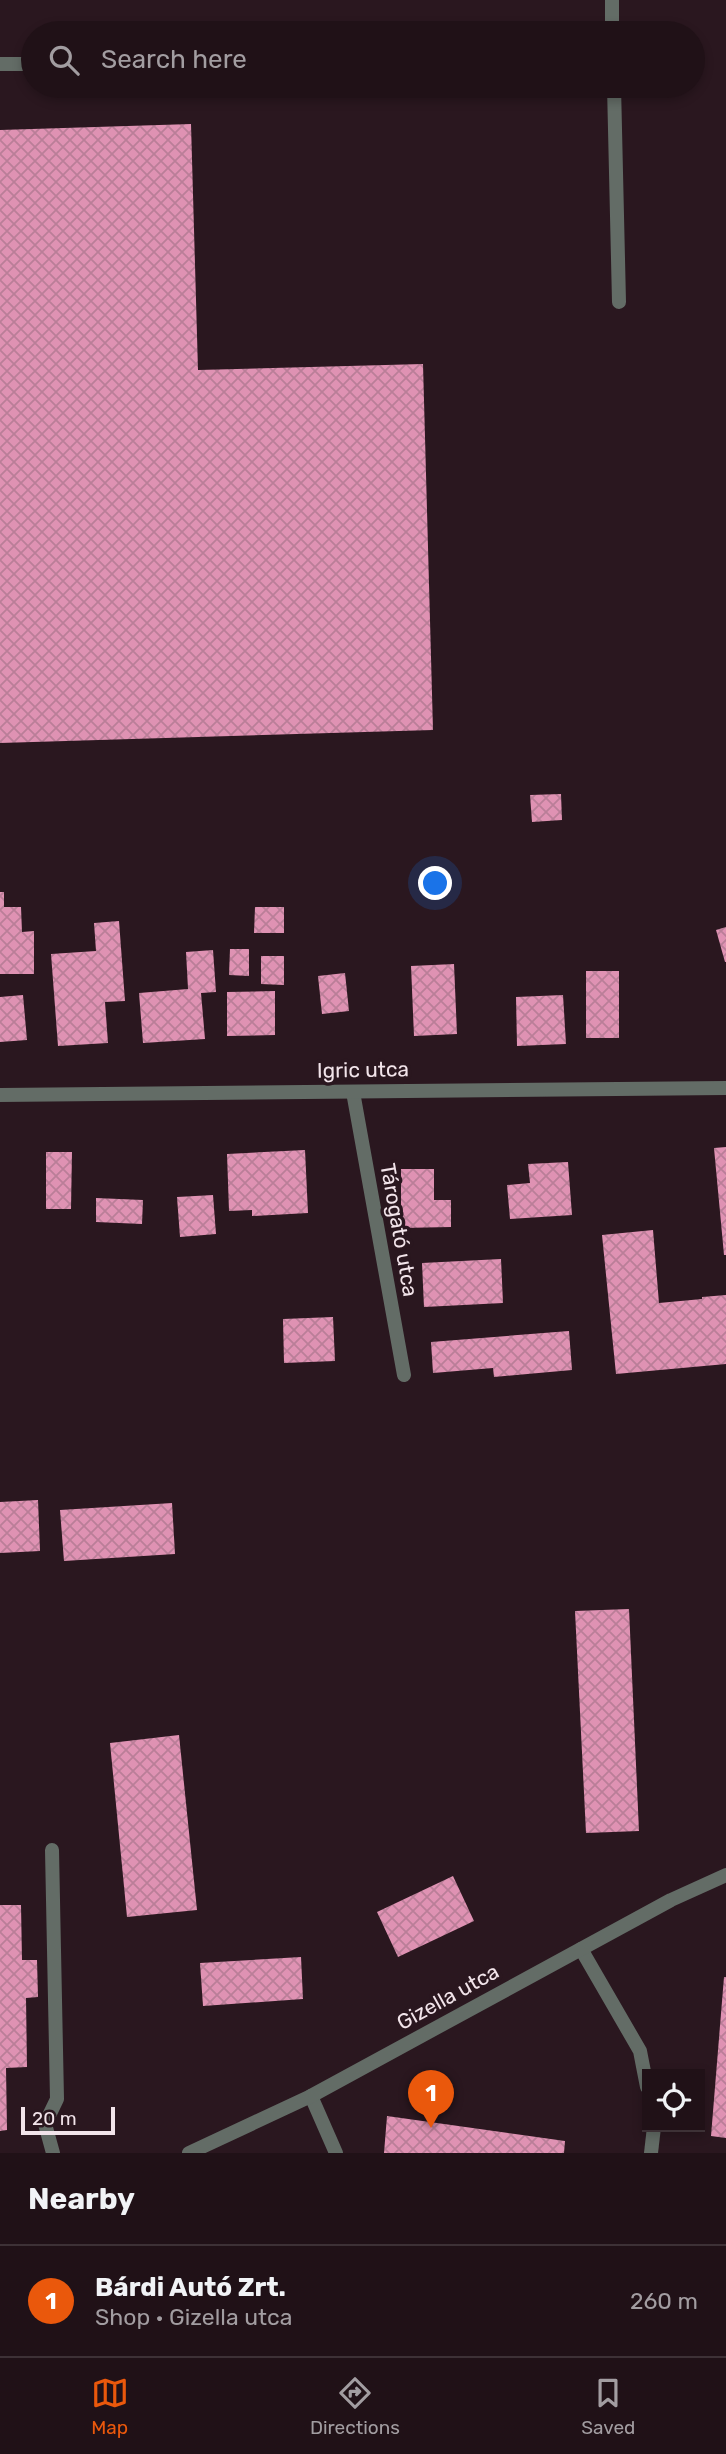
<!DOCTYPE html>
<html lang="en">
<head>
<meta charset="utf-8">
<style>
  :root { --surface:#201117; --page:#2d1f24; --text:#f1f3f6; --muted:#a29da1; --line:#3d3136; --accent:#ea580c }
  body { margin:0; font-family:Rubik,sans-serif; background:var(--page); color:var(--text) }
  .controls { position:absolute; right:21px; bottom:21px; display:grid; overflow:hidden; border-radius:0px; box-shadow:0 4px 10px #0003 }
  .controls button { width:63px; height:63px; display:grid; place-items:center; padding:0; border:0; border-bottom:2px solid var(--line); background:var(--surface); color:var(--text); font:35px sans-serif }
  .scale { position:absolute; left:21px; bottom:18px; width:94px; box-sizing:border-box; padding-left:7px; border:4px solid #f2e4ea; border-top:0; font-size:19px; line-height:24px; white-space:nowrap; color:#f2e4ea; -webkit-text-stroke:5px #2a171f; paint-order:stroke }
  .you { position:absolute; left:436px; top:884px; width:24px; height:24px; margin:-18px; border:5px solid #fff; border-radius:50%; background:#1a73e8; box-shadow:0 0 0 10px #1a73e833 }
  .badge { display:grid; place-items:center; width:46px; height:46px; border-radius:50%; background:var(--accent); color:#fff; font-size:23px; font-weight:700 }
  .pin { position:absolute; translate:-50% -58px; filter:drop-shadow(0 2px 4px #0008) }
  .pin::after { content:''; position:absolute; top:37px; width:24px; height:21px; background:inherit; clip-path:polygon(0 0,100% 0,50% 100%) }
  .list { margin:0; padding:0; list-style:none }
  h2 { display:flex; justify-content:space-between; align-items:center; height:91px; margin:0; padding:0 28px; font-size:30px }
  h2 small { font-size:23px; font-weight:400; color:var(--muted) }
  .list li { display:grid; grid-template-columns:46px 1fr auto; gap:21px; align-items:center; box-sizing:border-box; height:112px; padding:0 28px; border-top:2px solid var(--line) }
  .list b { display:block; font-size:26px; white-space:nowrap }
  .list p { margin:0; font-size:23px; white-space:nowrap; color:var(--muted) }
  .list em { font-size:23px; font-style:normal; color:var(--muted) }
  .icon { flex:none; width:38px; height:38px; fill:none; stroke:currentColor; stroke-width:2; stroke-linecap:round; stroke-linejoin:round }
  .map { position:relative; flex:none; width:726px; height:2153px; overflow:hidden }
  .search { position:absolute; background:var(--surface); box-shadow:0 4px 10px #0003; left:21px; right:21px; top:21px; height:77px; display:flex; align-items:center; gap:18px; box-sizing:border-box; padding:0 24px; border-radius:38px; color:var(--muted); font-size:26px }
  .sheet { height:203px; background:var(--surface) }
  nav { display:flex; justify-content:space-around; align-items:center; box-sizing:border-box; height:98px; border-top:2px solid var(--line); background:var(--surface); font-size:19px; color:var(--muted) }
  nav a { display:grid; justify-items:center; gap:4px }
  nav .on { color:var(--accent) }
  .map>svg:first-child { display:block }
  .building { fill:url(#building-cross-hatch) }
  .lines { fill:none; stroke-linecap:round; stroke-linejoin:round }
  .service { stroke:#636c66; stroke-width:14 }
  .minor { stroke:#636c66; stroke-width:14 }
  .labels { text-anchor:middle; stroke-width:7; stroke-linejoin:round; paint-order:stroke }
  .street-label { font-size:21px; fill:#f2e4ea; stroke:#2a171f }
</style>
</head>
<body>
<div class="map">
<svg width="726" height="2153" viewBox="0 0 726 2153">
  <defs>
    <pattern id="building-cross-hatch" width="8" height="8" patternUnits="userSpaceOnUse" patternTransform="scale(1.75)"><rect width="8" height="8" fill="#df92b3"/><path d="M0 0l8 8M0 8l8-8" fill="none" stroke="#ba7e98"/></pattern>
  </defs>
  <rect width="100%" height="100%" fill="#2a171f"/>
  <g class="building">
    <polygon points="191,124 198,370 423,364 433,730 0,743 0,130"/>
    <polygon points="561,794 562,820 532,822 530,795"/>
    <polygon points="0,892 4,892 4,907 21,907 22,932 34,931 34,974 0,974"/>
    <polygon points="255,907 284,907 284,933 254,933"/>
    <polygon points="119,921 125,1001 105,1002 108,1043 58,1046 51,954 96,951 94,923"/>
    <polygon points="726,927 726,962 725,962 716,930"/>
    <polygon points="230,949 249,949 249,976 229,975"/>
    <polygon points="213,950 216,992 201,993 205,1039 143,1043 139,993 188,989 186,952"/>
    <polygon points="261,956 284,956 284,985 261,984"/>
    <polygon points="454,964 457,1034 414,1036 411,966"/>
    <rect x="586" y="971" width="33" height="67"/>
    <polygon points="345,973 349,1011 322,1014 318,976"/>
    <polygon points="275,991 275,1035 227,1036 227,992"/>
    <polygon points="23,995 27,1040 0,1042 0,997"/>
    <polygon points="563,995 566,1044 517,1046 516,997"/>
    <polygon points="726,1147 726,1255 724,1255 714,1148"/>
    <polygon points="305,1150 308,1213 252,1216 252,1210 229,1211 227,1154"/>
    <polygon points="46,1152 72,1152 71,1209 46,1209"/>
    <polygon points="568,1162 572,1215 510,1219 507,1185 530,1183 528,1164"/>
    <polygon points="401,1169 434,1169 434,1200 451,1200 451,1227 401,1228"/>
    <polygon points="213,1195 216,1234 180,1237 177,1197"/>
    <polygon points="96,1198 143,1200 142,1224 96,1222"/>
    <polygon points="653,1230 659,1303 702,1299 702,1297 726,1295 726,1364 616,1374 602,1235"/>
    <polygon points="501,1259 503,1303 424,1307 422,1263"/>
    <polygon points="333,1317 335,1361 284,1363 283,1319"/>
    <polygon points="569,1331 572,1370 494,1377 493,1368 433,1373 431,1342"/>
    <polygon points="38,1500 40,1551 0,1553 0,1502"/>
    <polygon points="172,1503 175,1554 64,1561 60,1510"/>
    <polygon points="629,1609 639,1831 586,1833 575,1611"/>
    <polygon points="179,1735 197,1910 127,1917 110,1743"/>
    <polygon points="453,1876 474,1921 398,1957 377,1912"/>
    <polygon points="0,1905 21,1905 22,1960 37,1960 38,1997 26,1998 27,2067 6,2068 7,2130 0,2131"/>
    <polygon points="301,1957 303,1999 203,2006 200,1963"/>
    <polygon points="724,1977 726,1977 726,2138 711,2136"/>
    <polygon points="387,2116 565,2141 564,2153 384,2153"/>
  </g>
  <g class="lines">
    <g class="service">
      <polyline points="612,0 612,33"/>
      <polyline points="0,64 33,64"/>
      <polyline points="614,86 619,302"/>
      <polyline points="52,1850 57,2099 45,2124 53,2153"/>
      <polyline points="581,1949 640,2051 647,2087"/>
      <polyline points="311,2096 336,2153"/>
      <polyline points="651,2153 654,2127"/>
    </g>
    <g class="minor">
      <polyline points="353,1092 404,1375"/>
      <polyline points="0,1095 726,1088"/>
      <polyline points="189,2153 311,2096 671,1900 726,1875"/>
    </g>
  </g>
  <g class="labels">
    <g class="street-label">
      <text transform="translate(363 1070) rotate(-1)" y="7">Igric utca</text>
      <text transform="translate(399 1230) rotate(80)" y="7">Tárogató utca</text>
      <text transform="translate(448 1997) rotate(-29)" y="7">Gizella utca</text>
    </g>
  </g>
</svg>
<div class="controls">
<button><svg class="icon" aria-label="locate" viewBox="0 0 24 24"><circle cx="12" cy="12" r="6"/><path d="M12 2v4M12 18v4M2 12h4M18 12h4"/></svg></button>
</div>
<div class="scale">20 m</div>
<div class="you"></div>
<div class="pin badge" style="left:431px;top:2128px">1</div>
<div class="search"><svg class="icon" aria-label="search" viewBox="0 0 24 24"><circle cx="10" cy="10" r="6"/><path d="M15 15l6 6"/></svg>Search here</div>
</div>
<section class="sheet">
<h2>Nearby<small></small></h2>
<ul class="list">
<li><span class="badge">1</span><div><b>Bárdi Autó Zrt.</b><p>Shop · Gizella utca</p></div><em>260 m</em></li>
</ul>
</section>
<nav>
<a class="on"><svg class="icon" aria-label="map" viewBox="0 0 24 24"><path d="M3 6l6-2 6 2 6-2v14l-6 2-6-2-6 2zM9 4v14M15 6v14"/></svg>Map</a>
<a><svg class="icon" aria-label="directions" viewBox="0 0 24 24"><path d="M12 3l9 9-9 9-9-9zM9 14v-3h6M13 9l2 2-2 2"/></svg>Directions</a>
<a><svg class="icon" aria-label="saved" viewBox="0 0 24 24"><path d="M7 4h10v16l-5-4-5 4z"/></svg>Saved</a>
</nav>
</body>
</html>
